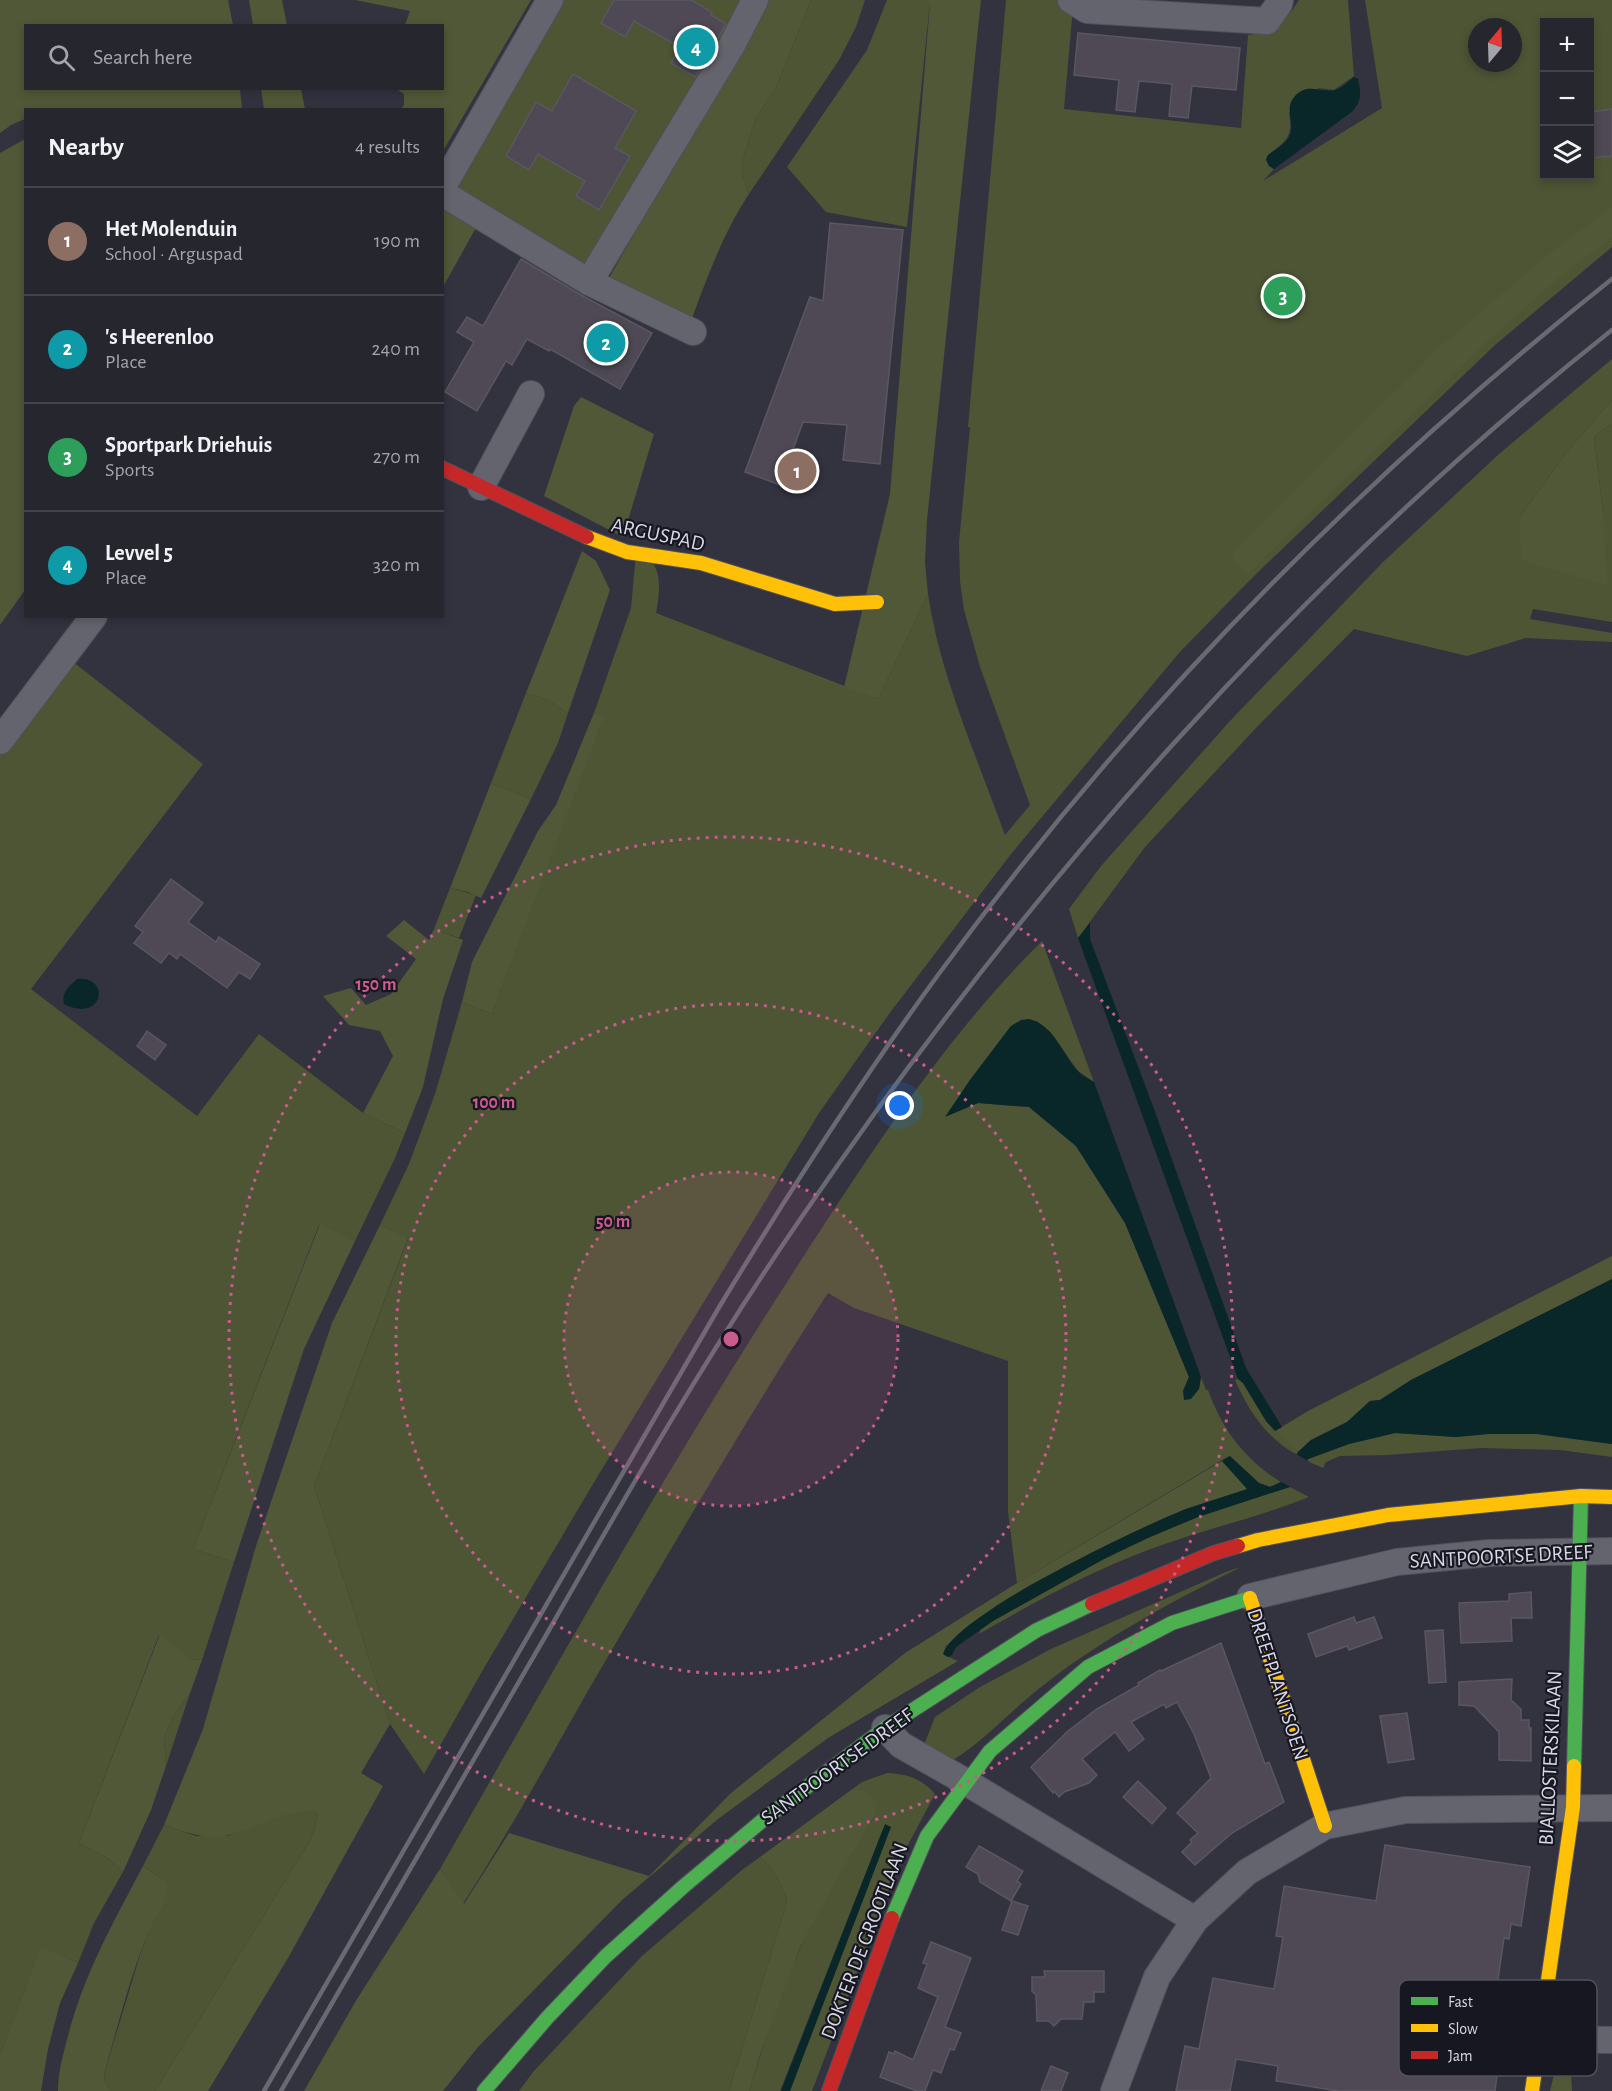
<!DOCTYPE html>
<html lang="en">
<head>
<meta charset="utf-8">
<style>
  :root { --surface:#26262f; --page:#2e2e37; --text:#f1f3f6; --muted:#a4a5aa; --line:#42434b; --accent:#1a73e8 }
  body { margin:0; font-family:"Alegreya Sans",sans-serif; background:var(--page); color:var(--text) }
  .controls { position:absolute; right:18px; top:18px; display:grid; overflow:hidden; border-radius:0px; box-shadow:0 3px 9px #0003 }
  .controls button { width:54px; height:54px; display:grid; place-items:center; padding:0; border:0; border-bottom:2px solid var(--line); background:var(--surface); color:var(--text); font:30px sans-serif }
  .compass { position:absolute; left:1468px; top:18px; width:54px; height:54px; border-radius:50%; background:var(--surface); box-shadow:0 3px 9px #0003; rotate:19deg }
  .you { position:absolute; left:900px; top:1106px; width:21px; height:21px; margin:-15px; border:4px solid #fff; border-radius:50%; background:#1a73e8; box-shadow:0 0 0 9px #1a73e833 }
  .badge { display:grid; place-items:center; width:39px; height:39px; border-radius:50%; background:var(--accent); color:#fff; font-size:20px; font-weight:700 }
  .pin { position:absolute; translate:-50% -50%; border:3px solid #fff; box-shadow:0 2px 6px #0006 }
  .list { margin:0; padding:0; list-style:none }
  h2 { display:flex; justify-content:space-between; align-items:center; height:78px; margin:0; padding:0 24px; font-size:26px }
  h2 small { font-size:20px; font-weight:400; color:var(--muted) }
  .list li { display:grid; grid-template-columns:39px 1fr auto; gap:18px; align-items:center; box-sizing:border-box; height:108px; padding:0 24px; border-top:2px solid var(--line) }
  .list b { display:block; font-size:22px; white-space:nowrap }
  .list p { margin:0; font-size:20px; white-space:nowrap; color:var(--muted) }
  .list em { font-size:20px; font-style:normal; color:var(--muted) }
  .icon { flex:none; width:33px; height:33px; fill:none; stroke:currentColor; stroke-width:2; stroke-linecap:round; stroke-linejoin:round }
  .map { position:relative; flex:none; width:1612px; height:2091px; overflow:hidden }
  .search { position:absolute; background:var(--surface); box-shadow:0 3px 9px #0003; left:24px; top:24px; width:420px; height:66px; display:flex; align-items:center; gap:15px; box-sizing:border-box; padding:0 21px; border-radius:0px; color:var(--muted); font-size:22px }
  .panel { position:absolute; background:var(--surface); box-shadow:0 3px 9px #0003; left:24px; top:108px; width:420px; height:510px; border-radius:0px }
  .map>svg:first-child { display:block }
  .green { fill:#4d5535; fill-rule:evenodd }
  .forest { fill:#505837 }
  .water { fill:#092728 }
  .pier { fill:#33323f }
  .building { fill:#4e4954; stroke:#5a5761; stroke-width:1.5 }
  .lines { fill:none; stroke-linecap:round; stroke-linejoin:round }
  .street-casing { stroke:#51505c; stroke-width:28 }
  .fast-casing { stroke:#51505c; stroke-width:16 }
  .slow-casing { stroke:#51505c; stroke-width:16 }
  .jam-casing { stroke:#51505c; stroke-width:16 }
  .street { stroke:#64646e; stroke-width:26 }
  .fast { stroke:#4caf50; stroke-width:14 }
  .slow { stroke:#ffc107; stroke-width:14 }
  .jam { stroke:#c62828; stroke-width:14 }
  .rail { stroke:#696972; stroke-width:4.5 }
  .ring { fill:none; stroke:#ca5b8c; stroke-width:3; stroke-dasharray:3 6 }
  .labels { text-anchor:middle; stroke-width:4.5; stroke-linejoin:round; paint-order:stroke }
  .street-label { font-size:21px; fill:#d8d7e6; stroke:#171721 }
  .key { fill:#171721; stroke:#51515c; stroke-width:1.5 }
  .key-label { font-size:16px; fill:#d8d7e6 }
  .centre { fill:#ca5b8c; stroke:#171721; stroke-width:3 }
  .ring-label { font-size:18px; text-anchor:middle; font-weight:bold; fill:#ca5b8c; stroke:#171721; stroke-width:4.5; stroke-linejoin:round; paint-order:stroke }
</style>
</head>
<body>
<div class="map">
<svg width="1612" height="2091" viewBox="0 0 1612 2091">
  <rect width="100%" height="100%" fill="#33323f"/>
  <g class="green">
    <polygon points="564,0 746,0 592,268 455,187"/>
    <polygon points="811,0 865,0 856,27 839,60 749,194 742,175 742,161 756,117 775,90"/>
    <polygon points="887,0 927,0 930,2 907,227 826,212 787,167 867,50"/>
    <path d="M1006,0h60l7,7 -9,102 177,19 7,-93c28,-4 36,-12 51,-35h49l6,76 -20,14 -15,-2 -30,25c5,24 -4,29 -21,42l-2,5 3,6 5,3 -11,12 119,-73 -17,-108h247v247l-117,98 -244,234 -72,74 -168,201 -122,160 -70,99 -223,366 -112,189 -60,106 -34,-50 -76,-238 94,-247 -28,-14 29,-61 26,-70 27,-92 30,12 111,-298 -9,-3 37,-105 5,-55c4,2 11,4 14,7 13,12 9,37 6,53l222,86 50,-105c12,82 49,163 77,241l25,-30 -50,-138 -16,-57 -4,-29 -1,-39 11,-115h-2zM1544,22h46v154h-46zM1477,27h36v36h-36z"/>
    <polygon points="1612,359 1612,400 1566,453 1519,518 1603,512 1594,436 1612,424 1612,622 1533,609 1530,619 1612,633 1612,642 1526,638 1467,656 1354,629 1256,728 1145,847 1078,938 1069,909 1101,866 1229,722 1383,562 1499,454"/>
    <polygon points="67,657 203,764 31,989 197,1116 259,1034 363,1113 405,1133 395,1158 355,1241 319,1225 193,1549 234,1562 202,1660 191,1659 159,1635 79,1843 109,1859 123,1872 94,1923 78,1963 41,1948 0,2055 0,746"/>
    <polygon points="526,693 548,700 568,713 558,743 531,799 491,783"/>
    <polygon points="450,888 476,895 459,938 434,929"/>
    <path d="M1042,941l52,141 -16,-11 -19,-27 -22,-23 -26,5 -41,54 -24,36 32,-13 51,4 47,39 49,77 64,154 -6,14 16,-2 2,-12 5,13h2c14,39 37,70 73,92l-11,5 -11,-4 -30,-27 -212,127 -9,-71v-151l-154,-53 -26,-15c-84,129 -161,263 -239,396 -41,72 -81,145 -126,215l-23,-35c116,-203 231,-408 358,-604 73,-113 148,-229 244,-324z"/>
    <path d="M1238,1379l5,4 23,38 32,31 -1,3c-30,-16 -49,-45 -62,-75z"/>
    <polygon points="1395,1433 1456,1437 1488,1434 1537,1434 1612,1444 1612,1457 1560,1450 1481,1448 1387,1455 1340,1456 1326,1462 1323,1468 1307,1461 1308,1459 1349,1444"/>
    <path d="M1290,1487l19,10c-52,21 -108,33 -161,53 -59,22 -115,53 -169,84l2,-5 12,-8c51,-29 101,-59 154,-83 46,-21 94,-36 143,-51z"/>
    <path d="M1241,1567c-68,34 -136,70 -196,117 -33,25 -60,57 -95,78l-26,-17 11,-28 45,-30 71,-38 177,-78z"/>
    <polygon points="190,1693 166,1766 164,1737 174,1715"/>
    <path d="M887,1773c20,1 34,5 48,21l-34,64 -89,233h-22l95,-267 -105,267h-31c15,-48 31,-97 51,-143 19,-47 49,-90 75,-132l-11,-26h-13l11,-8z"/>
    <polygon points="303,1811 315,1811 318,1816 311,1839 155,2091 111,2091 105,2082 104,2074 140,1955 167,1882 143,1866 164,1825 196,1836 227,1836 273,1818"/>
    <path d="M760,1857c14,13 22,26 27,45l-58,189h-210l14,-19 109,-116 100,-86z"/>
  </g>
  <g class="forest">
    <polygon points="0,0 228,0 233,25 26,26 26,88 240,89 242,109 26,110 25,119 11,125 0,133"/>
    <polygon points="249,0 282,0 287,25 253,25"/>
    <polygon points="355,0 531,0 443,151 442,110 401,109 404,105 404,94 396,89 442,88 442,26 405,25 410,11"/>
    <path d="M767,0h44l-36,90 -19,27 -14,44v14l7,19c-26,39 -43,86 -59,130l-81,-46z"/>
    <polygon points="927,0 981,0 927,520 925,562 928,594 878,699 844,687 890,494 930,3"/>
    <polygon points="261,89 301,89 305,109 264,109"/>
    <polygon points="25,139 25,590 0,625 0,153"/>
    <polygon points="444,206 477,226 443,287 442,209"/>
    <polygon points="1612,207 1612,238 1567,271 1492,337 1247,574 1231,555 1442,345 1550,253"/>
    <polygon points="581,397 654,434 623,537 544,496 574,406"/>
    <polygon points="1612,400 1612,424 1594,436 1603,512 1608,586 1521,560 1519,518 1566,453"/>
    <polygon points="582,551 596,561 610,590 568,713 548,700 526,693"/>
    <polygon points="594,713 604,716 492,1014 462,1002 472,962 538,831 556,805"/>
    <polygon points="491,783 531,799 481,898 468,892 450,888"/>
    <polygon points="404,920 429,940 434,929 463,940 443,999 423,1087 405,1133 363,1113 393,1056 380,1031 349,1025 323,996 351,988 366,1005 391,994 416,959 386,936"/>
    <polygon points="320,1224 355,1241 304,1349 234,1562 193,1549"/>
    <path d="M380,1225l28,13 -94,248 76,238 -29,49 22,13 -95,172 -80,133h-53l156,-252 7,-23 -3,-5c-32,0 -57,16 -86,24 -22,6 -44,-3 -65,-10l39,-96 53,-183 76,-223z"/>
    <polygon points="1612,1256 1612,1279 1411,1380 1380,1400 1370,1401 1347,1422 1311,1440 1298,1452 1275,1431 1308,1411"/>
    <polygon points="1222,1461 1248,1489 1186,1509 1111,1543 1030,1585 997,1605 946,1646 944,1655 958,1661 828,1738 718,1819 622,1900 478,2047 443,2091 304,2091 357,1999 440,1869 464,1904 509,1833 649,1876 731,1793 905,1653 1017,1583"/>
    <polygon points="160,1634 191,1659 202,1660 190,1693 174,1715 164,1737 166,1766 151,1810 123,1872 109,1859 79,1843"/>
    <path d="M851,1790h13l12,12 -1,14 -36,59 -39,72 -39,105 -12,39h-20l58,-189c-5,-19 -13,-32 -27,-45z"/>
    <path d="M143,1866l24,16c2,18 -10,31 -17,47 -20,46 -32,97 -46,145l1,8 6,9h-53c0,-19 5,-36 10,-55 16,-62 45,-113 75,-170z"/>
    <polygon points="41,1947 78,1963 60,2003 48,2049 41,2091 0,2091 0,2055"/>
    <polygon points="1559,2054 1570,2054 1572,2091 1550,2091"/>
  </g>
  <g class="water">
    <path d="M1354,77l4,2c3,13 4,21 -5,32l-79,58 -5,-3 -3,-7 2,-4c7,-5 17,-11 21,-18 7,-14 -6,-28 6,-41 13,-14 24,-3 40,-6 7,-2 14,-9 19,-13z"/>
    <polygon points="1090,923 1090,939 1154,1109 1246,1368 1282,1427 1275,1431 1266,1421 1243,1383 1238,1379 1078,938"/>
    <path d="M77,979c35,-3 26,45 -13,25 -3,-11 5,-18 13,-25z"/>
    <path d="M1029,1019c26,6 33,36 49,52 4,5 11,8 16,11l107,295 -2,12 -8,10 -7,1 -1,-9 6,-14 -64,-154 -49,-77 -47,-39 -51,-4 -33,14 25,-37 41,-54 10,-6z"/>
    <path d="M1612,1279v165l-75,-10h-49l-32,3 -61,-4 -46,11 -41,15 -18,28 -92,30 -50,21 -44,21 -111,62 -37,26 -4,8 -4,2 -5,-3c12,-39 199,-128 243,-145 20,-7 41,-13 61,-20l-25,-28 8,-5 29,27 11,4 11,-5 17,-30 13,-12 36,-18 23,-21 10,-1 31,-20z"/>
    <polygon points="885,1824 891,1827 790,2091 781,2091"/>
  </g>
  <polygon class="pier" points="1294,1453 1310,1462 1292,1488 1278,1480"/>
  <g class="building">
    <polygon points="614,0 691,0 712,12 711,15 726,24 695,77 671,63 680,47 634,21 625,37 601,23"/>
    <polygon points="1078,33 1240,48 1236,90 1192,86 1188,118 1169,116 1172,84 1139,81 1135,112 1116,110 1119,80 1074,75"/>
    <polygon points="573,74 636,111 615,148 630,156 599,210 576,196 585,181 538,154 529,170 506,156 536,102 552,111"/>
    <polygon points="1612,109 1612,156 1590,158 1590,112"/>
    <polygon points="830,223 903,230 880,464 843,460 847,425 803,422 780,485 745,472 810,297 823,301"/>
    <polygon points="521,259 581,295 652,333 620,389 550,349 549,351 527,339 512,365 506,361 477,411 445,392 474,342 457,332 467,317 483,326"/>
    <polygon points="171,879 203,903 188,922 216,942 219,937 260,964 250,979 239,972 227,988 180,954 177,959 169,953 161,963 134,943 143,932 135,926"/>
    <polygon points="147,1031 166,1045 155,1060 137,1046"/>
    <polygon points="1531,1592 1532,1618 1511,1618 1512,1641 1461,1643 1459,1603 1509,1601 1509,1594"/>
    <polygon points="1354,1617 1356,1623 1374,1617 1382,1638 1349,1650 1347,1646 1316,1657 1308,1634"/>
    <polygon points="1443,1630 1446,1682 1429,1683 1425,1631"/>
    <polygon points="1221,1643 1265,1764 1269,1762 1284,1802 1232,1833 1195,1865 1182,1852 1192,1842 1190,1840 1198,1833 1177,1813 1211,1778 1194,1734 1177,1702 1166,1708 1164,1704 1131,1722 1144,1739 1129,1751 1115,1732 1082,1759 1097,1775 1089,1783 1064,1792 1059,1797 1054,1791 1053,1793 1031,1767 1068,1731 1097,1709 1139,1685 1138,1683 1160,1670 1161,1671"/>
    <polygon points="1512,1679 1511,1700 1521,1709 1521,1720 1529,1720 1529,1728 1531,1728 1531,1761 1499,1760 1499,1732 1474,1706 1459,1705 1459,1682"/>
    <polygon points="1407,1713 1414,1759 1388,1763 1380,1716"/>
    <polygon points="1138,1781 1166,1808 1152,1824 1123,1797"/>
    <polygon points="1385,1845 1530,1867 1521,1926 1511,1924 1509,1939 1504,1938 1496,1993 1510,1995 1503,2036 1473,2031 1467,2071 1497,2075 1495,2091 1338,2091 1276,2081 1278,2066 1236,2059 1230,2091 1176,2091 1185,2046 1199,2049 1213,1978 1274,1989 1283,1937 1276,1936 1284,1886 1376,1901"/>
    <polygon points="979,1846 1023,1871 1017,1881 1021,1884 1011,1901 980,1882 978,1874 966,1867"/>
    <polygon points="1012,1901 1028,1906 1018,1935 1002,1930"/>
    <polygon points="931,1942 971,1958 945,2027 961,2033 954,2050 950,2049 941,2073 933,2070 925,2091 917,2091 880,2077 889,2052 894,2054 895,2051 913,2060 938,1997 918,1988 927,1964 923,1963"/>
    <polygon points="1044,1971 1104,1971 1104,1992 1094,1992 1094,2002 1084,2002 1082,2019 1061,2019 1054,2026 1049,2021 1037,2021 1036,1995 1032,1991 1032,1977 1045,1977"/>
    <polygon points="1051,2066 1068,2073 1061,2091 1041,2091"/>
  </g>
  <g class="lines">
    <defs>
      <g id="street">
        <polyline points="1071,0 1087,10 1267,21 1279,4 1280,0"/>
        <polyline points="442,188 550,0"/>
        <polyline points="442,193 589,282 693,332"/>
        <polyline points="589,282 732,45 755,0"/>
        <polyline points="481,487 531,394"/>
        <polyline points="0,741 94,616"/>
        <polyline points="1250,1597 1397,1562 1489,1553 1612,1551"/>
        <polyline points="885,1728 901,1745 966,1782 1195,1920"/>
        <polyline points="1541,2039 1612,2040"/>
        <polyline points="1114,2091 1157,1977 1195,1920 1247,1872 1325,1826 1405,1810 1612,1808"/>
      </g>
      <g id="fast">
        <polyline points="1574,1766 1581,1496"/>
        <polyline points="892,1918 927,1836 990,1751 1088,1667 1172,1623 1250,1598"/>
        <polyline points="484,2091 547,2018 606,1956 684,1886 763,1820 885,1728 1037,1630 1092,1604"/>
      </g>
      <g id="slow">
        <polyline points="587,537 627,552 701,563 835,604 877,602"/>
        <polyline points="1238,1546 1258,1540 1388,1515 1581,1496 1612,1497"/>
        <polyline points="1250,1598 1325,1826"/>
        <polyline points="1532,2091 1573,1807 1574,1766"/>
      </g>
      <g id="jam">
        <polyline points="442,468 587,537"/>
        <polyline points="1092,1604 1214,1553 1238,1546"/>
        <polyline points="829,2091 892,1918"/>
      </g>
    </defs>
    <use href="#street" class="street-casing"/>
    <use href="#fast" class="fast-casing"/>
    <use href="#slow" class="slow-casing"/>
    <use href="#jam" class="jam-casing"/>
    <use href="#street" class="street"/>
    <use href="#fast" class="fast"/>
    <use href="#slow" class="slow"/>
    <use href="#jam" class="jam"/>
    <g class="rail">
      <path d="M264,2091l454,-782c69,-114 141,-226 220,-334 191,-261 421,-495 674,-696"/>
      <path d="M281,2091c88,-151 176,-303 264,-454 81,-142 163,-284 256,-419 225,-329 498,-640 811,-888"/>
    </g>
  </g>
  <circle cx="731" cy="1339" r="167" fill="#ca5b8c" fill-opacity=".12"/>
  <g class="ring">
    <circle cx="731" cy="1339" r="167"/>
    <circle cx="731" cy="1339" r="335"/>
    <circle cx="731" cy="1339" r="502"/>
  </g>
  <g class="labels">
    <g class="street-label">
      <text transform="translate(658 534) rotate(12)" y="7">ARGUSPAD</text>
      <text transform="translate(1501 1556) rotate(-3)" y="7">SANTPOORTSE DREEF</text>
      <text transform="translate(1278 1684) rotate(72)" y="7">DREEFPLANTSOEN</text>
      <text transform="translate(1550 1758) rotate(-87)" y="7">BIALLOSTERSKILAAN</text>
      <text transform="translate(837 1766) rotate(-36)" y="7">SANTPOORTSE DREEF</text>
      <text transform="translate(864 1941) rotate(-69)" y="7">DOKTER DE GROOTLAAN</text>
    </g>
  </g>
  <rect x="1399" y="1980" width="198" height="96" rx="9" class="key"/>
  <rect x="1411" y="1997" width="27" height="8" fill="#4caf50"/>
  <rect x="1411" y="2024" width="27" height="8" fill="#ffc107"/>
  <rect x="1411" y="2051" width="27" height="8" fill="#c62828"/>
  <g class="key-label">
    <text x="1448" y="2007">Fast</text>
    <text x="1448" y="2034">Slow</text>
    <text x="1448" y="2061">Jam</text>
  </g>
  <circle cx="731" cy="1339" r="9" class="centre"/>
  <g class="ring-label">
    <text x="376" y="990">150 m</text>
    <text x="494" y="1108">100 m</text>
    <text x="613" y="1227">50 m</text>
  </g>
</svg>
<div class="controls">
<button>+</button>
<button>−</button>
<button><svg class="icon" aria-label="layers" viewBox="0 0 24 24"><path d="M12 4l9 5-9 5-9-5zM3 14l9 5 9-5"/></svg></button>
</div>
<svg class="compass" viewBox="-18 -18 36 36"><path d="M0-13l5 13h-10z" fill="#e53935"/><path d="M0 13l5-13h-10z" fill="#a4a5aa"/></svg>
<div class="you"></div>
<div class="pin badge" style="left:797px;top:471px;background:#8d6e63">1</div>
<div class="pin badge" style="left:606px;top:343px;background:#0f9aa8">2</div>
<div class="pin badge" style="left:1283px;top:296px;background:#2e9e5b">3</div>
<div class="pin badge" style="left:696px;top:47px;background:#0f9aa8">4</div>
<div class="search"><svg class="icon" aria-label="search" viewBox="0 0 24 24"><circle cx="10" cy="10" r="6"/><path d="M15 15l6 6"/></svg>Search here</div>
<section class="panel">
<h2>Nearby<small>4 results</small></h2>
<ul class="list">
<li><span class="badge" style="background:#8d6e63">1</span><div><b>Het Molenduin</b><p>School · Arguspad</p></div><em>190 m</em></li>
<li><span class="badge" style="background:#0f9aa8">2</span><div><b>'s Heerenloo</b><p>Place</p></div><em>240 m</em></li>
<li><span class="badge" style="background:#2e9e5b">3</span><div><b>Sportpark Driehuis</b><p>Sports</p></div><em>270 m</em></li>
<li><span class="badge" style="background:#0f9aa8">4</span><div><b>Levvel 5</b><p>Place</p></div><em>320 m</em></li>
</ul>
</section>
</div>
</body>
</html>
